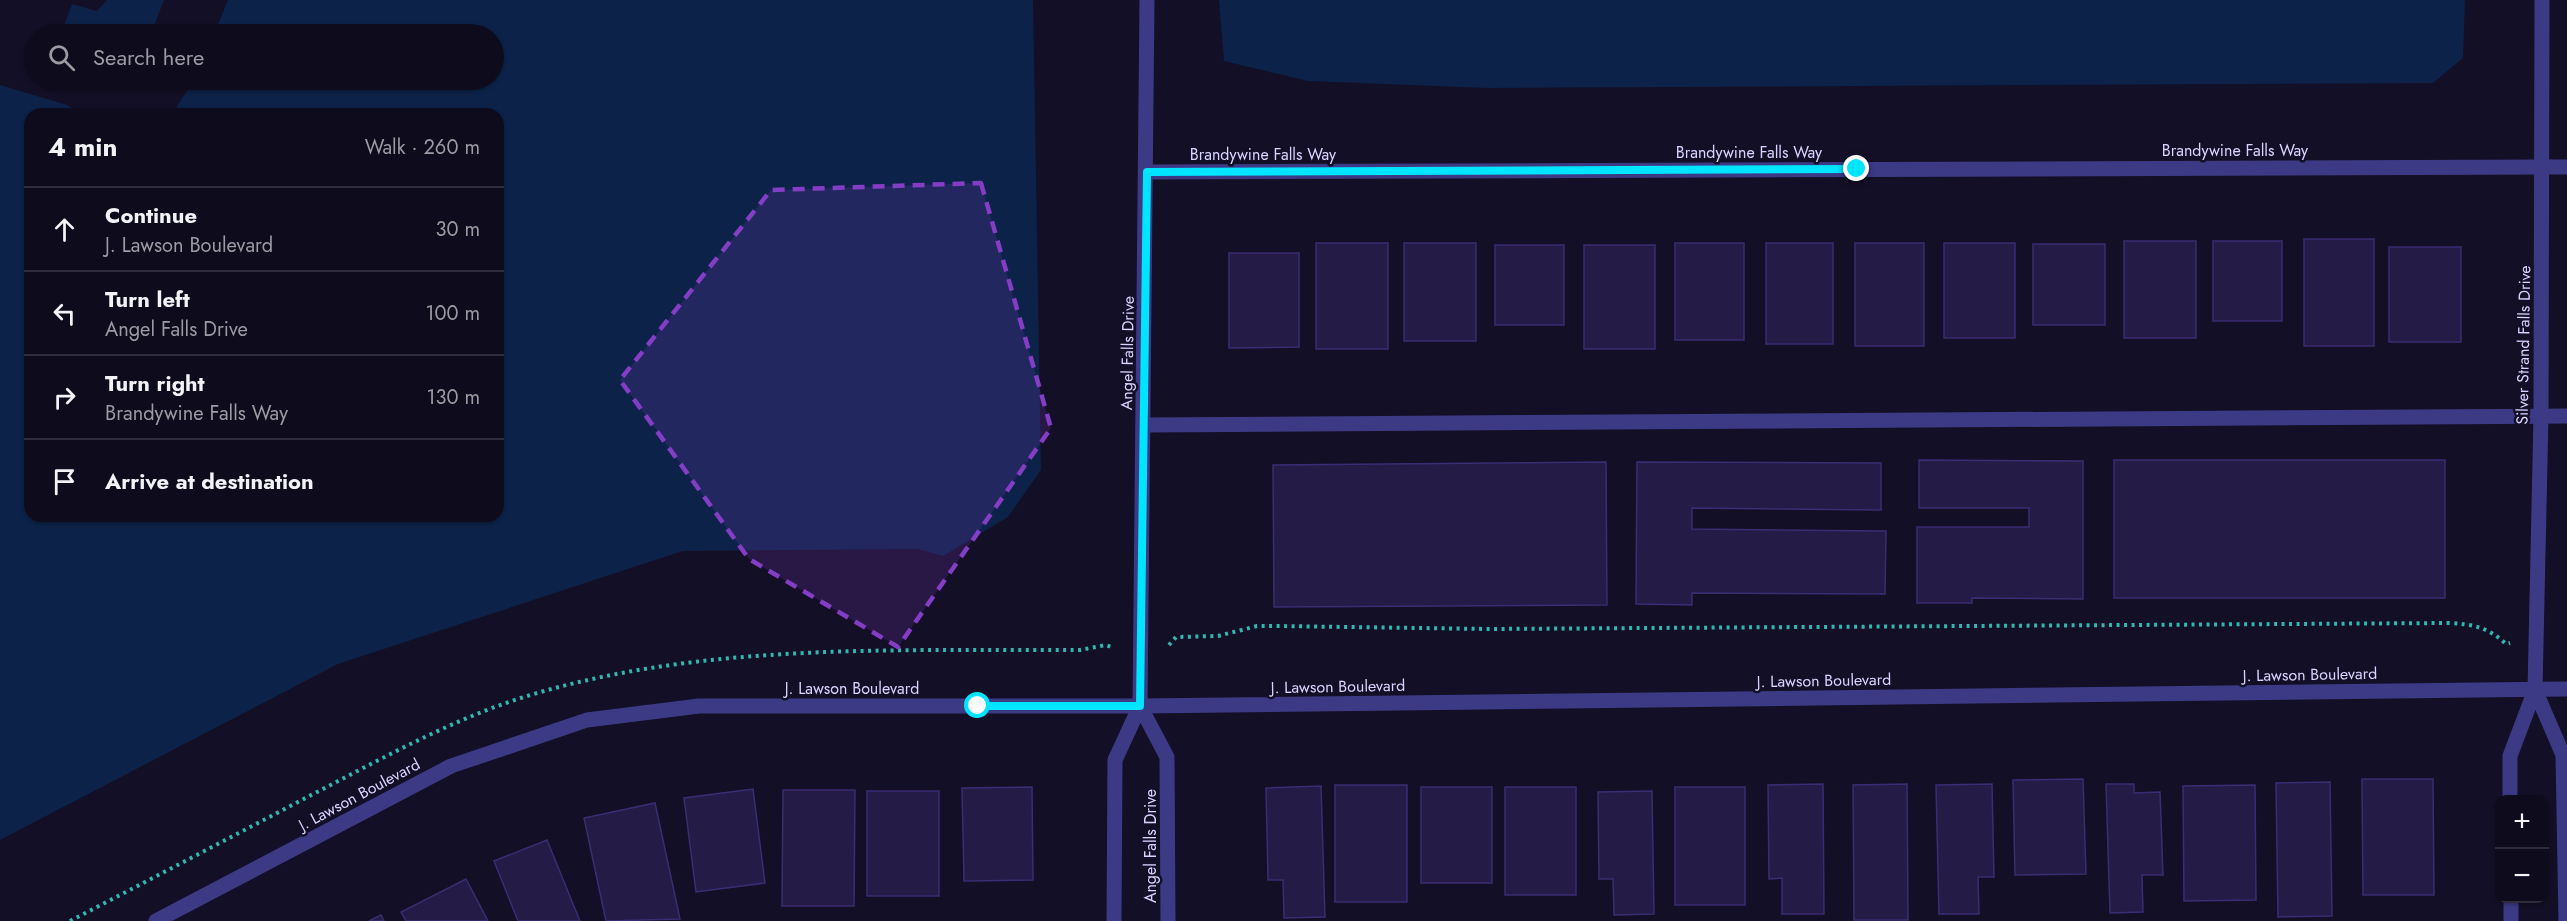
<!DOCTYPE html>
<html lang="en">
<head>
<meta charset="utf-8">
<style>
  :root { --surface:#0e0b1c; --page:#1c1929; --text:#f1f3f6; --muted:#9b9ba3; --line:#2e2b3b }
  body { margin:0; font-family:Jost,sans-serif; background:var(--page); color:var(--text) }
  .controls { position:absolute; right:18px; bottom:18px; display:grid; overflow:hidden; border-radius:12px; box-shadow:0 2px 4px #0004 }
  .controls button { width:54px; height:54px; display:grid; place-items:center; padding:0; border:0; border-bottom:2px solid var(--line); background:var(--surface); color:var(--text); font:30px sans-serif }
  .stop { position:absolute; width:18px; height:18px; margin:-14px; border:4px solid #00e5ff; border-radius:50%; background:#fff }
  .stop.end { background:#00e5ff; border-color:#fff; box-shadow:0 2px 6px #0008 }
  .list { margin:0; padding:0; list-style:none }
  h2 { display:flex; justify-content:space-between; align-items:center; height:78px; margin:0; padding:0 24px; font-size:26px }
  h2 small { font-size:20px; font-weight:400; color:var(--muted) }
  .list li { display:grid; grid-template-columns:39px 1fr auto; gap:18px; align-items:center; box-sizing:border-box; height:84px; padding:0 24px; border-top:2px solid var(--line) }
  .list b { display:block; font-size:22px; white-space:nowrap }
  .list p { margin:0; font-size:20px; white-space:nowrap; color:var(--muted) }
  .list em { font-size:20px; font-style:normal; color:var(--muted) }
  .icon { flex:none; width:33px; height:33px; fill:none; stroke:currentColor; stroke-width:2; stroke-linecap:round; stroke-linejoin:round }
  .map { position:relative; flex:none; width:2567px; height:921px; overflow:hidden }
  .search { position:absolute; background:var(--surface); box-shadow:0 2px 4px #0004; left:24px; top:24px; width:480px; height:66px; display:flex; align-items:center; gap:15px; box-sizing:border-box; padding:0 21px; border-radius:33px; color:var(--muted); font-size:22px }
  .panel { position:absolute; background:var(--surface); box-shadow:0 2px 4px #0004; left:24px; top:108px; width:480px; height:414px; border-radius:18px }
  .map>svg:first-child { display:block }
  .water { fill:#0c2248 }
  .building { fill:#241b47; stroke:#3b2d73; stroke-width:1.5 }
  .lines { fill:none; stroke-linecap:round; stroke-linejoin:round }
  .path { stroke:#2fb8b0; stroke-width:4; stroke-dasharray:3 4.5; stroke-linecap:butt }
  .minor { stroke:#3d3a85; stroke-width:15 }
  .route { stroke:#00e5ff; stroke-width:8 }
  .marked { fill:#843dc5; fill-opacity:0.2; stroke:#843dc5; stroke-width:4.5; stroke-dasharray:12 8; stroke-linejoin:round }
  .labels { text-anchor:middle; stroke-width:5; stroke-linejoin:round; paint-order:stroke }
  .street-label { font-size:16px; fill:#d9d4ff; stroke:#130f26 }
</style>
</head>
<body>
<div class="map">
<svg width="2567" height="921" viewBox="0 0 2567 921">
  <rect width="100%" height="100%" fill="#130f26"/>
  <g class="water">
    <polygon points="107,0 164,0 151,34 61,34 72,4 97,11"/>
    <polygon points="228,0 1033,0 1041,470 1008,517 943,556 918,549 683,551 338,664 0,840 0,85 64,104 87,114 30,114 30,516 498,516 498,114 172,114 194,80 494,80 494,34 214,34"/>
    <polygon points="1219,0 2465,0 2463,58 2433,83 1487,88 1308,81 1224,61"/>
  </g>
  <g class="building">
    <rect x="2304" y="239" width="70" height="107"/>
    <rect x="2124" y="241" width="72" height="97"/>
    <rect x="2213" y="241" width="69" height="80"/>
    <rect x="1316" y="243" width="72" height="106"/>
    <rect x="1404" y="243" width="72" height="98"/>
    <rect x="1675" y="243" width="69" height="97"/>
    <rect x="1766" y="243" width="67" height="101"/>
    <rect x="1855" y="243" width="69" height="103"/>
    <rect x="1944" y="243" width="71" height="95"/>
    <rect x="2033" y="244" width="72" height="81"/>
    <rect x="1495" y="245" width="69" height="80"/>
    <rect x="1584" y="245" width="71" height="104"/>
    <rect x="2389" y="247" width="72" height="95"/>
    <polygon points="1229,253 1299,253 1299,347 1229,348"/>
    <polygon points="1919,460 2083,461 2083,599 1972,598 1972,603 1917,603 1917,527 2029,527 2029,508 1919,508"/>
    <rect x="2114" y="460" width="331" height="138"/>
    <polygon points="1606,462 1607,605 1274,607 1273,465"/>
    <polygon points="1637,462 1881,463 1881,510 1692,508 1692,529 1886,531 1885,594 1692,593 1692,605 1636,604"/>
    <polygon points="2083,779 2086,874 2015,875 2013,780"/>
    <polygon points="2362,779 2433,779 2434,895 2363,895"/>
    <polygon points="2330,782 2332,916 2278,917 2276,783"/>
    <polygon points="1823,784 1824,914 1782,914 1782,878 1769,879 1768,785"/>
    <polygon points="1907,784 1908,920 1854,920 1853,785"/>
    <polygon points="1992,784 1994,877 1978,877 1979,914 1939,914 1936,785"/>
    <polygon points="2106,784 2134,784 2134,793 2160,792 2163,875 2142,875 2143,912 2110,913"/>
    <rect x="1335" y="785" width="72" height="117"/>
    <polygon points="2255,785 2256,900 2184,901 2183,786"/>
    <polygon points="1321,786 1325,917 1284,918 1283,880 1268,880 1266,788"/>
    <polygon points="1032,787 1033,880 964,881 962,788"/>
    <rect x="1421" y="787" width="71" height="96"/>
    <rect x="1505" y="787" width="71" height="108"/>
    <rect x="1675" y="787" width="70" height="118"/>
    <polygon points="753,789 765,883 696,892 684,798"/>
    <polygon points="783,790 855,790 854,906 782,906"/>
    <rect x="867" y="791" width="72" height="105"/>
    <polygon points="1652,791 1654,914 1614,915 1613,879 1599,879 1598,792"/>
    <polygon points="655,803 680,919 606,921 584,818"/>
    <polygon points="547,840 580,921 518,921 494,861"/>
    <polygon points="466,879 488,921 406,921 401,912"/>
    <polygon points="381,915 384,921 369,921"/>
  </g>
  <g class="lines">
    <g class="path">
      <path d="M1169,645l7,-8 42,-1 39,-10h20l212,3 959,-6c24,1 40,4 58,21l4,-1"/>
      <path d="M70,921c83,-43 165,-86 247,-129 68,-35 136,-73 210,-96 178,-54 369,-45 553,-46l26,-5 8,3"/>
    </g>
    <g class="minor">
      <polyline points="1147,172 2567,167"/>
      <polyline points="1144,425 2567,416"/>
      <polyline points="2535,690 2563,755 2566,921"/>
      <polyline points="1140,706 1167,757 1168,921"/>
      <polyline points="2510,800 2510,756 2535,690 2541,416 2542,0"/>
      <polyline points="2511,898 2511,921"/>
      <polyline points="156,921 451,766 587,720 699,706 1140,706 2567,689"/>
      <polyline points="1114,921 1115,760 1140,706 1147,0"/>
    </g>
  </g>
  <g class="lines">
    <polyline class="route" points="978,706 1140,706 1147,172 1857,169"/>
  </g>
  <path class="marked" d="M981,183l70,245 -153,219 -149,-88 -129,-179 151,-190z"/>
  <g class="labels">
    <g class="street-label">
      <text x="2235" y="156">Brandywine Falls Way</text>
      <text x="1749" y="158">Brandywine Falls Way</text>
      <text x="1263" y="160">Brandywine Falls Way</text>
      <text transform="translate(2523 345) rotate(-89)" y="6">Silver Strand Falls Drive</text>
      <text transform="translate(1127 353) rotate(-89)" y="6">Angel Falls Drive</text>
      <text transform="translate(2310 674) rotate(-1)" y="6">J. Lawson Boulevard</text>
      <text transform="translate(1824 680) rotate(-1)" y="6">J. Lawson Boulevard</text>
      <text transform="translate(1338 686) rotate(-1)" y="6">J. Lawson Boulevard</text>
      <text x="852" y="694">J. Lawson Boulevard</text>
      <text transform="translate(359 794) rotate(-28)" y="6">J. Lawson Boulevard</text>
      <text transform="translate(1150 846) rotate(-90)" y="6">Angel Falls Drive</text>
    </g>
  </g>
</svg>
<div class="controls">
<button>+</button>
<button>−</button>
</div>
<div class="stop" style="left:978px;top:706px"></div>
<div class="stop end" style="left:1857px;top:169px"></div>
<div class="search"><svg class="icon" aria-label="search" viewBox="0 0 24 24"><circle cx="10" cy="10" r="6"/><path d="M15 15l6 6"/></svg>Search here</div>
<section class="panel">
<h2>4 min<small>Walk · 260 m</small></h2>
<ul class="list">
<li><svg class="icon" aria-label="ahead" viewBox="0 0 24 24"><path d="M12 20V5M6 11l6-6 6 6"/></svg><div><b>Continue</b><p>J. Lawson Boulevard</p></div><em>30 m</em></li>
<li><svg class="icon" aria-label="left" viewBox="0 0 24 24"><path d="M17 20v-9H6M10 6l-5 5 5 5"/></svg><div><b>Turn left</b><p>Angel Falls Drive</p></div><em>100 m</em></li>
<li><svg class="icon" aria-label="right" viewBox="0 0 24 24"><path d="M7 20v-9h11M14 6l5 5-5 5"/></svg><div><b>Turn right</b><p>Brandywine Falls Way</p></div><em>130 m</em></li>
<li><svg class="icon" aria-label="arrive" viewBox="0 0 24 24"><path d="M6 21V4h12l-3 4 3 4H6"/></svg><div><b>Arrive at destination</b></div></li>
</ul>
</section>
</div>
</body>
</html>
